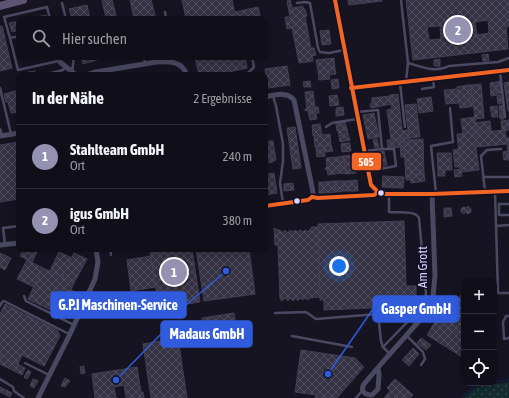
<!DOCTYPE html>
<html lang="de">
<head>
<meta charset="utf-8">
<style>
  :root { --surface:#100f19; --page:#1e1d26; --text:#f1f3f6; --muted:#9c9ca2; --line:#302f38; --accent:#9591b1 }
  body { margin:0; font-family:"Asap Condensed",sans-serif; background:var(--page); color:var(--text) }
  .controls { position:absolute; right:12px; bottom:12px; display:grid; overflow:hidden; border-radius:8px; box-shadow:0 2px 10px #0003 }
  .controls button { width:36px; height:36px; display:grid; place-items:center; padding:0; border:0; border-bottom:1px solid var(--line); background:var(--surface); color:var(--text); font:20px sans-serif }
  .you { position:absolute; left:339px; top:266px; width:14px; height:14px; margin:-10px; border:3px solid #fff; border-radius:50%; background:#1a73e8; box-shadow:0 0 0 6px #1a73e833 }
  .badge { display:grid; place-items:center; width:26px; height:26px; border-radius:50%; background:var(--accent); color:#fff; font-size:13px; font-weight:700 }
  .pin { position:absolute; translate:-50% -50%; border:2px solid #fff; box-shadow:0 1px 4px #0006 }
  .list { margin:0; padding:0; list-style:none }
  h2 { display:flex; justify-content:space-between; align-items:center; height:52px; margin:0; padding:0 16px; font-size:17px }
  h2 small { font-size:13px; font-weight:400; color:var(--muted) }
  .list li { display:grid; grid-template-columns:26px 1fr auto; gap:12px; align-items:center; box-sizing:border-box; height:64px; padding:0 16px; border-top:1px solid var(--line) }
  .list b { display:block; font-size:15px; white-space:nowrap }
  .list p { margin:0; font-size:13px; white-space:nowrap; color:var(--muted) }
  .list em { font-size:13px; font-style:normal; color:var(--muted) }
  .icon { flex:none; width:22px; height:22px; fill:none; stroke:currentColor; stroke-width:2; stroke-linecap:round; stroke-linejoin:round }
  .map { position:relative; flex:none; width:509px; height:398px; overflow:hidden }
  .search { position:absolute; background:var(--surface); box-shadow:0 2px 10px #0003; left:16px; top:16px; width:252px; height:44px; display:flex; align-items:center; gap:10px; box-sizing:border-box; padding:0 14px; border-radius:8px; color:var(--muted); font-size:15px }
  .panel { position:absolute; background:var(--surface); box-shadow:0 2px 10px #0003; left:16px; top:72px; width:252px; height:180px; border-radius:8px }
  .map>svg:first-child { display:block }
  .grass { fill:url(#grass-dots) }
  .lines { fill:none; stroke-linecap:round; stroke-linejoin:round }
  .stream { stroke:#0d2144; stroke-width:1.5 }
  .building { fill:url(#building-cross-hatch); stroke:#433f54; fill-rule:evenodd }
  .service { stroke:#4a4962; stroke-width:2.5 }
  .minor { stroke:#4a4962; stroke-width:5 }
  .primary { stroke:#5e5373; stroke-width:8 }
  .bus-1-casing { stroke:#130f26; stroke-width:7 }
  .bus-1 { stroke:#f26522; stroke-width:4 }
  .bus-dot { fill:#d9d4ff; stroke:#130f26; stroke-width:1.5 }
  .labels { text-anchor:middle; stroke-width:3; stroke-linejoin:round; paint-order:stroke }
  .street-label { font-size:13px; fill:#d9d4ff; stroke:#130f26 }
  .leader { fill:none; stroke:#305bdc; stroke-width:1.5 }
  .callout-dot { fill:#305bdc; stroke:#130f26; stroke-width:1.5 }
  .callout { fill:#305bdc; stroke:#305bdc; stroke-width:1.5 }
  .callout-label { font-size:14px; text-anchor:middle; font-weight:bold; fill:#fff }
  .line-badge { stroke:#130f26; stroke-width:1.5 }
  .badge-label { font-size:11px; text-anchor:middle; font-weight:bold; fill:#fff }
</style>
</head>
<body>
<div class="map">
<svg width="509" height="398" viewBox="0 0 509 398">
  <defs>
    <pattern id="grass-dots" width="8" height="8" patternUnits="userSpaceOnUse"><rect width="8" height="8" fill="#132c2d"/><path d="M2 2h.1M6 6h.1" fill="none" stroke="#354a4c" stroke-width="1.8" stroke-linecap="round"/></pattern>
    <pattern id="building-cross-hatch" width="8" height="8" patternUnits="userSpaceOnUse"><rect width="8" height="8" fill="#343243"/><path d="M0 0l8 8M0 8l8-8" fill="none" stroke="#514f5f"/></pattern>
  </defs>
  <rect width="100%" height="100%" fill="#161421"/>
  <polygon class="grass" points="509,382 509,398 464,398 476,387"/>
  <g class="lines">
    <g class="stream">
      <polyline points="494,382 509,380"/>
      <polyline points="462,398 475,385 486,383"/>
    </g>
  </g>
  <g class="building">
    <polygon points="106,0 112,0 117,19 101,19 106,18 102,1"/>
    <polygon points="130,0 151,0 156,19 134,19"/>
    <polygon points="182,0 232,0 236,19 186,19"/>
    <polygon points="290,0 293,11 294,11 293,8 303,6 303,9 305,9 307,16 305,17 311,48 314,48 316,55 312,56 313,61 299,63 292,28 287,29 285,17 290,17 287,1"/>
    <polygon points="348,0 382,0 382,1 349,5"/>
    <path d="M406,0h103v26l-3,1 2,22 -95,11zM488,20l1,13 -12,2 -2,-13zM440,26l1,13 -12,1 -2,-13z"/>
    <polygon points="87,5 90,19 72,19 69,9"/>
    <polygon points="258,7 261,19 236,19 235,12"/>
    <polygon points="46,15 47,19 28,19"/>
    <polygon points="19,21 19,30 12,32 9,23"/>
    <polygon points="0,26 2,26 12,68 0,71"/>
    <polygon points="329,30 331,44 322,45 320,31"/>
    <polygon points="488,54 489,61 483,61 482,55"/>
    <polygon points="81,57 99,57 100,59 83,64"/>
    <polygon points="195,57 245,57 247,68 215,75 199,75"/>
    <polygon points="334,58 335,69 318,71 316,60"/>
    <polygon points="440,59 440,66 434,66 434,60"/>
    <polygon points="287,66 290,85 268,88 265,69"/>
    <polygon points="335,69 336,74 329,75 330,79 319,80 318,71"/>
    <polygon points="35,71 36,75 20,75 26,73 27,74 28,74 28,72"/>
    <polygon points="338,79 339,88 332,89 331,80"/>
    <polygon points="310,81 311,87 304,87 303,82"/>
    <polygon points="500,81 501,93 497,94 496,82"/>
    <polygon points="496,82 497,95 491,96 490,83"/>
    <polygon points="509,82 509,111 508,111 504,83"/>
    <polygon points="481,84 484,118 475,119 471,85"/>
    <polygon points="468,85 470,107 460,108 457,87"/>
    <polygon points="468,85 471,85 473,106 470,107"/>
    <polygon points="457,89 459,103 446,104 444,90"/>
    <polygon points="19,90 19,112 11,113 8,102 6,102 4,94"/>
    <polygon points="313,91 315,108 307,109 305,92"/>
    <polygon points="398,94 403,138 391,139 387,110 392,109 390,95"/>
    <polygon points="337,95 339,105 330,106 329,96"/>
    <polygon points="500,95 502,103 498,104 497,96"/>
    <polygon points="390,96 391,104 371,108 370,104 372,103 372,98"/>
    <polygon points="431,97 433,111 419,113 417,99"/>
    <polygon points="416,104 420,137 409,138 405,105"/>
    <polygon points="502,105 504,119 500,119 499,106"/>
    <polygon points="497,106 498,117 492,117 490,107"/>
    <polygon points="318,107 319,113 316,113 315,110 308,112 308,110 305,111 305,109"/>
    <polygon points="343,107 344,115 336,116 336,108"/>
    <polygon points="315,110 317,119 310,120 308,112"/>
    <polygon points="374,113 379,137 368,139 363,115"/>
    <polygon points="475,117 477,133 463,134 461,119"/>
    <polygon points="509,120 509,130 502,131 501,121"/>
    <polygon points="490,121 491,131 477,133 475,123"/>
    <polygon points="345,122 347,129 337,131 336,124"/>
    <polygon points="320,124 322,135 313,136 312,125"/>
    <polygon points="295,127 301,168 293,169 287,128"/>
    <polygon points="347,129 348,134 339,136 338,130"/>
    <polygon points="408,130 409,138 403,138 402,131"/>
    <polygon points="505,130 507,144 476,147 474,133"/>
    <polygon points="474,133 479,170 461,172 457,134"/>
    <polygon points="330,134 331,145 315,147 314,136"/>
    <polygon points="348,134 350,140 340,142 339,136"/>
    <polygon points="404,138 409,138 410,164 405,164"/>
    <polygon points="404,138 405,157 401,157 400,139"/>
    <polygon points="506,138 509,138 509,161 507,144"/>
    <polygon points="377,139 379,147 375,148 373,140"/>
    <polygon points="400,139 401,147 388,148 387,140"/>
    <polygon points="423,139 424,174 410,174 409,140"/>
    <polygon points="270,141 273,162 265,163 265,142"/>
    <polygon points="270,141 273,141 276,160 272,161"/>
    <polygon points="19,142 19,199 0,202 0,145"/>
    <polygon points="347,143 350,143 351,151 342,152 341,144"/>
    <polygon points="331,145 333,151 325,152 324,146"/>
    <polygon points="324,146 325,156 317,157 316,147"/>
    <polygon points="458,149 460,167 455,167 453,150"/>
    <polygon points="384,151 387,165 379,167 376,153"/>
    <polygon points="508,151 509,159 504,160 503,152"/>
    <polygon points="437,153 451,153 452,170 438,170"/>
    <polygon points="353,155 356,173 346,174 343,156"/>
    <polygon points="343,156 346,174 341,173 338,157"/>
    <polygon points="338,157 341,173 328,175 327,170 326,170 325,168 327,167 326,158"/>
    <polygon points="405,164 410,164 411,180 406,180"/>
    <polygon points="461,169 462,176 455,177 454,170"/>
    <rect x="438" y="170" width="7" height="6"/>
    <polygon points="274,173 277,193 265,195 265,174"/>
    <polygon points="410,174 424,174 425,181 411,183"/>
    <polygon points="383,176 404,177 403,188 382,187"/>
    <polygon points="357,180 358,191 349,191 348,181"/>
    <polygon points="335,181 336,192 323,193 323,182"/>
    <polygon points="335,181 343,181 344,191 336,192"/>
    <polygon points="343,181 348,181 349,191 344,191"/>
    <rect x="319" y="182" width="4" height="11"/>
    <polygon points="293,183 294,190 284,191 284,184"/>
    <polygon points="468,206 471,209 471,212 468,214 465,212 464,214 461,212 461,209 463,207 466,208"/>
    <polygon points="444,208 451,208 452,216 444,217"/>
    <polygon points="404,221 406,286 416,286 416,306 324,310 324,300 320,300 318,224"/>
    <polygon points="312,227 318,227 320,297 310,298 308,300 305,298 303,300 300,298 298,301 295,298 293,301 290,298 288,301 285,298 282,301 280,299 278,245 275,245 274,228 281,231 282,233 285,230 288,233 290,230 293,232 295,230 298,232 300,230 303,232 305,230 308,232"/>
    <polygon points="24,249 29,252 31,249 37,252 32,262 20,256"/>
    <polygon points="164,249 192,249 200,302 159,308 150,253 164,251"/>
    <polygon points="196,249 249,249 255,294 204,301"/>
    <polygon points="59,252 72,258 62,277 50,271"/>
    <polygon points="0,253 11,258 5,270 0,267"/>
    <polygon points="74,253 87,259 74,283 62,277"/>
    <polygon points="151,256 155,287 131,291 127,260"/>
    <polygon points="27,260 43,268 34,287 17,279"/>
    <polygon points="43,268 74,283 59,314 28,299"/>
    <polygon points="71,290 78,293 68,312 62,308"/>
    <polygon points="462,293 464,294 464,331 461,335 443,324"/>
    <polygon points="5,304 57,330 60,336 44,366 22,355 18,364 0,355 0,314"/>
    <polygon points="234,313 235,320 207,324 207,323 203,323 202,318"/>
    <polygon points="436,320 464,337 464,358 427,335"/>
    <polygon points="178,338 187,398 151,398 143,344"/>
    <polygon points="421,338 431,345 426,350 417,343"/>
    <polygon points="413,348 419,354 409,366 402,360"/>
    <polygon points="301,350 355,358 364,367 337,398 315,398 316,395 295,392"/>
    <polygon points="0,355 25,368 22,375 0,364"/>
    <polygon points="84,366 85,373 81,374 80,367"/>
    <polygon points="137,367 141,392 143,392 144,398 126,398 124,385 114,387 116,398 95,398 92,374"/>
    <polygon points="28,370 31,372 27,379 24,377"/>
    <polygon points="65,378 70,381 65,387 61,386"/>
    <polygon points="33,379 38,381 34,388 30,386"/>
    <polygon points="395,379 413,395 410,398 399,398 387,388"/>
    <polygon points="0,387 12,393 10,397 0,392"/>
    <polygon points="390,391 399,398 384,398"/>
  </g>
  <g class="lines">
    <g class="service">
      <polyline points="401,0 408,63 406,81"/>
      <polyline points="62,3 66,19"/>
      <polyline points="297,3 305,2 310,3 318,48 320,52 329,53 344,50"/>
      <polyline points="165,12 166,19"/>
      <polyline points="19,36 10,38 18,70 58,61"/>
      <polyline points="10,38 4,17 47,7 50,19"/>
      <polyline points="144,57 145,63"/>
      <path d="M408,63c14,4 27,10 41,3l49,-4 11,-4"/>
      <polyline points="72,72 74,57"/>
      <polyline points="500,72 505,117"/>
      <polyline points="248,73 254,67 252,57"/>
      <polyline points="263,74 263,75"/>
      <polyline points="43,75 63,70 65,67"/>
      <polyline points="242,75 248,73 248,75"/>
      <polyline points="400,83 405,127"/>
      <polyline points="265,85 267,96"/>
      <polyline points="0,88 11,134"/>
      <polyline points="422,89 434,87 433,80"/>
      <polyline points="273,96 276,106 283,144 283,161 280,183 283,203"/>
      <polyline points="357,112 378,110 382,149 365,151"/>
      <polyline points="326,127 332,123 357,119"/>
      <polyline points="0,129 2,135"/>
      <polyline points="369,171 396,166 394,149 382,149"/>
      <polyline points="484,177 509,177"/>
      <polyline points="485,191 481,156 487,150 501,149"/>
      <polyline points="495,191 498,293 509,293"/>
      <polyline points="436,193 431,146 453,142 450,108"/>
      <polyline points="312,197 318,198 374,195 378,192"/>
      <polyline points="509,204 499,204 499,215 509,215"/>
      <polyline points="496,226 509,225"/>
      <polyline points="5,244 3,228 19,226"/>
      <polyline points="110,249 111,255"/>
      <polyline points="24,296 26,301 74,325"/>
      <polyline points="0,306 2,302 4,301 69,334"/>
      <polyline points="275,313 306,312 316,319 378,314 381,341 383,347 390,354"/>
      <polyline points="509,316 506,316 503,322 504,339 509,338"/>
      <polyline points="292,336 352,347"/>
      <polyline points="407,336 423,352 425,359 421,365"/>
      <path d="M383,347l36,-37 3,-5 4,-11 -7,-76c-4,-8 -21,-5 -30,-6v-18"/>
      <polyline points="25,363 49,375"/>
      <polyline points="0,379 13,387 14,391 24,398"/>
      <polyline points="356,398 362,391"/>
    </g>
    <g class="minor">
      <polyline points="335,0 371,185 378,192 386,194 432,194 509,191"/>
      <polyline points="60,62 76,75"/>
      <path d="M86,75l10,-3 60,-10c13,-1 26,-1 31,13"/>
      <polyline points="351,88 509,70"/>
      <path d="M265,97c10,-2 22,-6 29,3l19,92 -1,5 -4,3 -43,6"/>
      <polyline points="0,136 19,133"/>
      <polyline points="0,245 19,243"/>
      <path d="M378,368l1,7 -1,14 -6,6c-7,0 -12,-4 -8,-11l17,-20 38,-43 10,-12 4,-13 2,-20 -3,-82"/>
      <polyline points="38,398 70,334 95,279 98,262 96,249"/>
    </g>
    <polyline class="primary" points="0,6 23,0"/>
    <defs>
      <g id="bus-1">
        <polyline points="335,0 371,185 378,192 386,194 432,194 509,191"/>
        <polyline points="351,88 509,70"/>
        <polyline points="312,197 318,198 374,195 378,192"/>
        <polyline points="265,206 308,200 312,197"/>
      </g>
    </defs>
    <use href="#bus-1" class="bus-1-casing"/>
    <use href="#bus-1" class="bus-1"/>
  </g>
  <g class="bus-dot">
    <circle cx="381" cy="193" r="3.5"/>
    <circle cx="297" cy="201" r="3.5"/>
  </g>
  <g class="labels">
    <g class="street-label">
      <text transform="translate(422 267) rotate(-90)" y="5">Am Grott</text>
    </g>
  </g>
  <path class="leader" d="M226 271L186 305M328 374L373 309M116 380L161 334"/>
  <g class="callout-dot">
    <circle cx="226" cy="271" r="4"/>
    <circle cx="328" cy="374" r="4"/>
    <circle cx="116" cy="380" r="4"/>
  </g>
  <g class="callout">
    <rect x="51" y="292" width="135" height="26" rx="4"/>
    <rect x="373" y="296" width="86" height="26" rx="4"/>
    <rect x="161" y="321" width="91" height="26" rx="4"/>
  </g>
  <g class="callout-label">
    <text x="118" y="310">G.P.I Maschinen-Service</text>
    <text x="416" y="314">Gasper GmbH</text>
    <text x="207" y="339">Madaus GmbH</text>
  </g>
  <rect class="line-badge" x="351" y="152" width="31" height="19" rx="4" fill="#f26522"/>
  <g class="badge-label">
    <text x="366" y="166">505</text>
  </g>
</svg>
<div class="controls">
<button>+</button>
<button>−</button>
<button><svg class="icon" aria-label="locate" viewBox="0 0 24 24"><circle cx="12" cy="12" r="6"/><path d="M12 2v4M12 18v4M2 12h4M18 12h4"/></svg></button>
</div>
<div class="you"></div>
<div class="pin badge" style="left:174px;top:272px">1</div>
<div class="pin badge" style="left:458px;top:30px">2</div>
<div class="search"><svg class="icon" aria-label="search" viewBox="0 0 24 24"><circle cx="10" cy="10" r="6"/><path d="M15 15l6 6"/></svg>Hier suchen</div>
<section class="panel">
<h2>In der Nähe<small>2 Ergebnisse</small></h2>
<ul class="list">
<li><span class="badge">1</span><div><b>Stahlteam GmbH</b><p>Ort</p></div><em>240 m</em></li>
<li><span class="badge">2</span><div><b>igus GmbH</b><p>Ort</p></div><em>380 m</em></li>
</ul>
</section>
</div>
</body>
</html>
